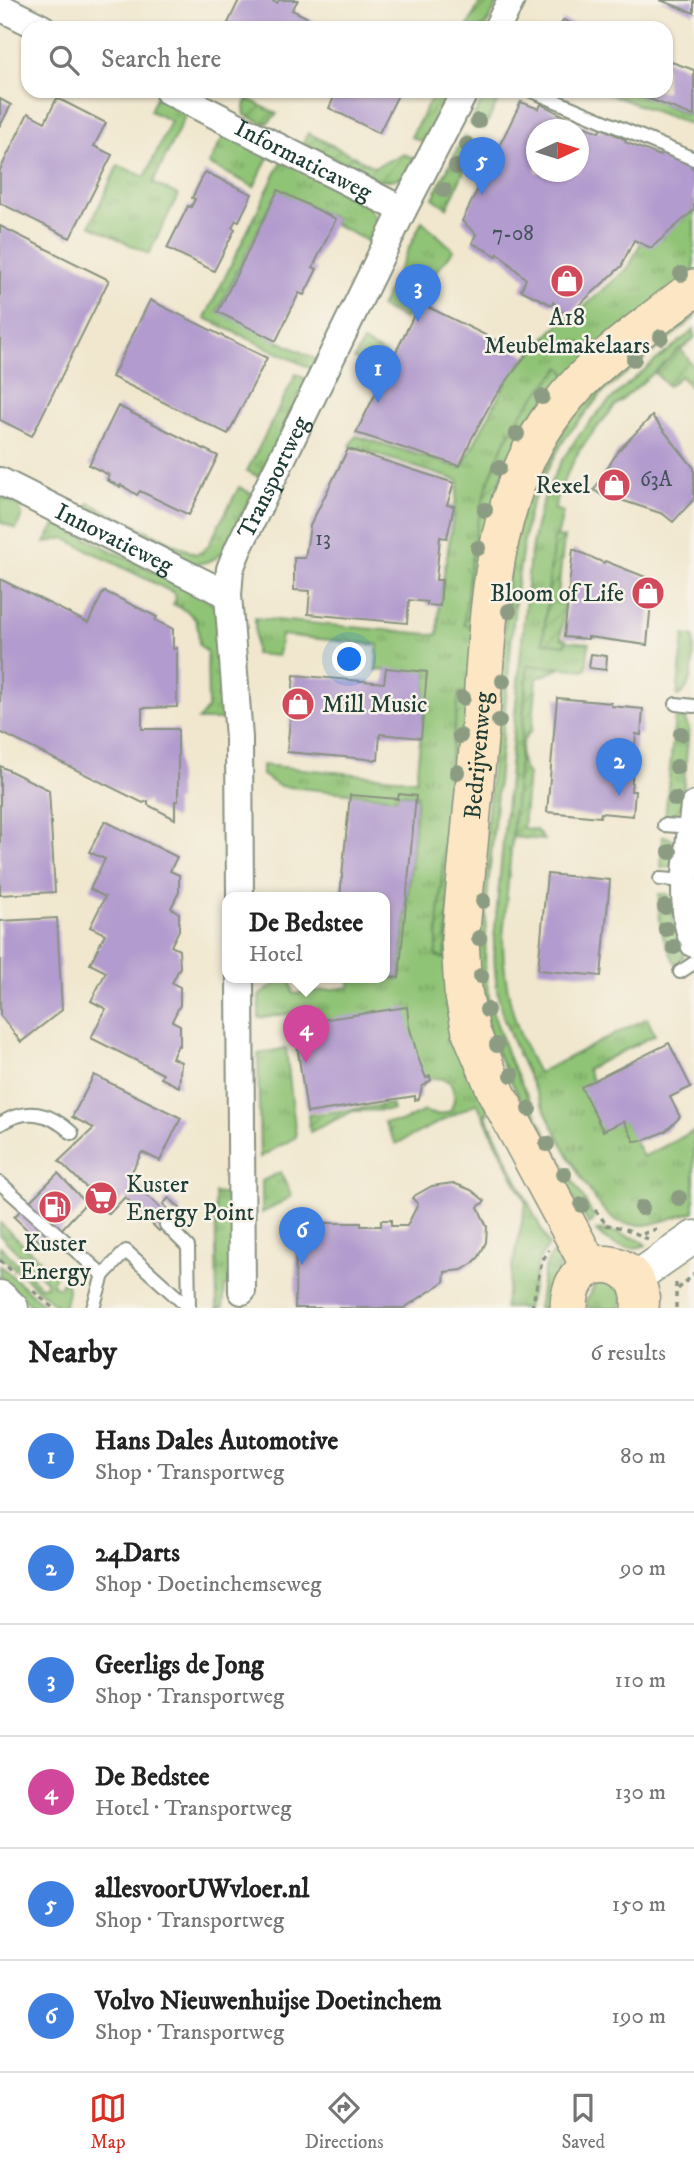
<!DOCTYPE html>
<html lang="en">
<head>
<meta charset="utf-8">
<style>
  :root { --surface:#fff; --page:#f2f2f2; --text:#222; --muted:#767676; --line:#e0e0e0; --accent:#d93025 }
  body { margin:0; font-family:"IM FELL DW Pica",serif; background:var(--page); color:var(--text) }
  .compass { position:absolute; left:526px; top:119px; width:63px; height:63px; border-radius:50%; background:var(--surface); box-shadow:0 2px 5px #0004; rotate:86deg }
  .you { position:absolute; left:350px; top:660px; width:24px; height:24px; margin:-18px; border:5px solid #fff; border-radius:50%; background:#1a73e8; box-shadow:0 0 0 10px #1a73e833 }
  .badge { display:grid; place-items:center; width:46px; height:46px; border-radius:50%; background:var(--accent); color:#fff; font-size:23px; font-weight:700 }
  .pin { position:absolute; translate:-50% -58px; filter:drop-shadow(0 2px 4px #0008) }
  .pin::after { content:''; position:absolute; top:37px; width:24px; height:21px; background:inherit; clip-path:polygon(0 0,100% 0,50% 100%) }
  .popup { position:absolute; left:222px; top:892px; width:168px; height:91px; box-sizing:border-box; display:grid; place-content:center; border-radius:14px; background:var(--surface); filter:drop-shadow(0 2px 5px #0005); font-size:23px; white-space:nowrap; color:var(--muted) }
  .popup b { font-size:26px; color:var(--text) }
  .popup::after { content:''; position:absolute; left:50%; top:100%; margin-left:-14px; border:14px solid transparent; border-top-color:var(--surface) }
  .list { margin:0; padding:0; list-style:none }
  h2 { display:flex; justify-content:space-between; align-items:center; height:91px; margin:0; padding:0 28px; font-size:30px }
  h2 small { font-size:23px; font-weight:400; color:var(--muted) }
  .list li { display:grid; grid-template-columns:46px 1fr auto; gap:21px; align-items:center; box-sizing:border-box; height:112px; padding:0 28px; border-top:2px solid var(--line) }
  .list b { display:block; font-size:26px; white-space:nowrap }
  .list p { margin:0; font-size:23px; white-space:nowrap; color:var(--muted) }
  .list em { font-size:23px; font-style:normal; color:var(--muted) }
  .icon { flex:none; width:38px; height:38px; fill:none; stroke:currentColor; stroke-width:2; stroke-linecap:round; stroke-linejoin:round }
  .map { position:relative; flex:none; width:694px; height:1308px; overflow:hidden }
  .search { position:absolute; background:var(--surface); box-shadow:0 2px 5px #0004; left:21px; right:21px; top:21px; height:77px; display:flex; align-items:center; gap:18px; box-sizing:border-box; padding:0 24px; border-radius:21px; color:var(--muted); font-size:26px }
  .sheet { height:763px; background:var(--surface) }
  nav { display:flex; justify-content:space-around; align-items:center; box-sizing:border-box; height:98px; border-top:2px solid var(--line); background:var(--surface); font-size:19px; color:var(--muted) }
  nav a { display:grid; justify-items:center; gap:4px }
  nav .on { color:var(--accent) }
  .map>svg:first-child { display:block }
  .grass { fill:url(#grass-tufts); stroke:#578054; stroke-width:2 }
  .garden { fill:url(#garden-furrows); stroke:#578054; stroke-width:2 }
  .building { fill:#b29bce; fill-rule:evenodd }
  .lines { fill:none; stroke-linecap:round; stroke-linejoin:round }
  .service-casing { stroke:#889281; stroke-width:16 }
  .minor-casing { stroke:#889281; stroke-width:30 }
  .tertiary-casing { stroke:#889281; stroke-width:35 }
  .secondary-casing { stroke:#889281; stroke-width:40 }
  .path { stroke:#889281; stroke-width:3.5; stroke-dasharray:5 5; stroke-linecap:butt }
  .service { stroke:#fff; stroke-width:12 }
  .minor { stroke:#fff; stroke-width:26 }
  .tertiary { stroke:#fff; stroke-width:32 }
  .secondary { stroke:#fce6c4; stroke-width:37 }
  .tree { fill:#8c9c82 }
  .labels { text-anchor:middle; stroke-width:5; stroke-linejoin:round; paint-order:stroke }
  .number-label { font-size:21px; fill:#44545a }
  .street-label { font-size:24px; fill:#1f3d34; stroke:#f7f3e8 }
  .poi-label { font-size:24px; fill:#1f3d34; stroke:#f7f3e8 }
</style>
</head>
<body>
<div class="map">
<svg width="694" height="1308" viewBox="0 0 694 1308">
  <defs>
    <pattern id="grass-tufts" width="24" height="20" patternUnits="userSpaceOnUse" patternTransform="scale(1.75)"><rect width="24" height="20" fill="#8fc374"/><path d="M3 7l-1-3M5 7V3M7 7l1-3M15 17l-1-3M17 17v-4M19 17l1-3" fill="none" stroke="#74a060"/></pattern>
    <pattern id="garden-furrows" width="10" height="10" patternUnits="userSpaceOnUse" patternTransform="scale(1.75)"><rect width="10" height="10" fill="#8fc374"/><path d="M-1 1l2-2M0 10L10 0M9 11l2-2" fill="none" stroke="#74a060"/></pattern>
  </defs>
  <rect width="100%" height="100%" fill="#f7f3e8"/>
  <filter id="ink" filterUnits="userSpaceOnUse"><feTurbulence type="fractalNoise" baseFrequency=".0143" numOctaves="2"/><feDisplacementMap in="SourceGraphic" scale="14" xChannelSelector="R" yChannelSelector="G"/><feConvolveMatrix kernelMatrix="1 2 1 2 8 2 1 2 1" color-interpolation-filters="sRGB"/></filter>
  <filter id="wash" filterUnits="userSpaceOnUse"><feTurbulence type="fractalNoise" baseFrequency=".00686" numOctaves="4" result="noise"/><feDisplacementMap in="SourceGraphic" scale="28" xChannelSelector="R" yChannelSelector="G"/><feGaussianBlur stdDeviation="1.57" result="paint"/><feColorMatrix in="noise" values="0 0 0 0 0 0 0 0 0 0 0 0 0 0 0 0 0 1.4 0 .05"/><feComposite in="paint" operator="in"/></filter>
  <g filter="url(#wash)">
    <rect width="100%" height="100%" fill="#f0e7ce"/>
    <g class="grass">
      <polygon points="487,91 501,95 484,129 470,124"/>
      <polygon points="601,91 630,91 694,116 694,126"/>
      <polygon points="156,97 187,112 153,183 178,195 149,254 90,225 118,165 145,177 171,121 150,111"/>
      <polygon points="226,131 270,153 254,187 209,164"/>
      <polygon points="464,136 477,143 447,208 433,198"/>
      <polygon points="283,158 366,201 378,224 377,236 373,244 334,224 336,219 278,191 218,311 317,360 312,369 205,318"/>
      <path d="M694,201v73l-153,135 -89,488 36,216 -3,1 64,131 -10,15 -12,48h-23l22,-105 -49,-100 -81,41 -12,-22h17l23,-11c10,5 16,4 26,0 6,-12 5,-18 0,-29l-11,-4 -14,2 -130,-55 -1,-12 -35,5v-22l24,-18h7l3,16 57,-7 -1,-10 51,2 17,-184 -19,-2 -1,5 -118,-12 -17,-11v-10l154,15 11,-107 -51,-3 2,-25 -97,-10 -3,21 -23,-2v-36l183,17 1,-30 20,-124 -109,-35 6,-10 105,32 50,-95 52,-53 3,3 63,-56 13,-27z"/>
      <polygon points="422,221 454,250 431,277 406,278 397,273"/>
      <polygon points="393,283 402,287 412,305 405,319 380,307"/>
      <polygon points="694,307 694,318 602,393 565,438 539,485 528,515 516,591 486,909 485,972 490,1005 511,1063 549,1139 594,1217 593,1222 589,1224 548,1155 491,1041 475,955 511,554 528,488 579,404"/>
      <path d="M694,330v8l-79,68 -20,24 -16,21 -15,29 -10,29 9,3 -6,26h-3l-11,104 22,3 1,-4 23,2 -3,27 -58,-5 -25,272c0,49 11,93 35,136l109,-55 8,17 -68,34 6,13 29,33 21,42 51,-26v81c-29,6 -46,20 -77,9 -28,-10 -105,-174 -115,-208 -7,-24 -8,-50 -8,-74l35,-374c14,-119 78,-166 165,-235z"/>
      <polygon points="363,342 386,355 378,371 354,359"/>
      <polygon points="296,374 308,380 259,477 247,471"/>
      <path d="M239,487l13,7 -28,57c-9,9 -17,12 -30,13l-110,-51 5,-10 106,51 7,-2 6,-6z"/>
      <polygon points="0,495 19,506 22,515 16,529 0,522"/>
      <path d="M56,523l137,68 15,9 9,8 8,100 -2,8 -3,4h-22l10,-12 -1,-56 -8,-7c-1,-26 -2,-30 -26,-41l3,-5 -2,-6 -110,-55 -19,5z"/>
      <path d="M684,635l10,2c0,20 0,53 -17,59z"/>
      <polygon points="675,718 684,718 689,729 682,804 676,815 665,818"/>
      <path d="M663,836c15,2 13,15 12,26l-6,5 -8,1z"/>
      <path d="M659,894h8l5,5 3,31 9,20v6l-8,9c-14,-27 -19,-41 -17,-71z"/>
      <polygon points="286,1048 296,1137 260,1157 258,1054"/>
      <polygon points="280,1172 292,1196 262,1213 262,1181"/>
      <polygon points="215,1193 228,1195 232,1202 233,1284 225,1286 223,1308 217,1308"/>
      <polygon points="0,1223 56,1275 51,1284 59,1288 63,1281 67,1283 68,1292 64,1308 58,1308 0,1255 0,1246 40,1286 46,1286 46,1281 0,1235"/>
      <path d="M606,1230l32,9 8,6c-18,8 -37,-1 -50,-14z"/>
      <path d="M558,1249c4,18 -3,43 -11,59h-9c5,-19 2,-47 20,-59z"/>
      <polygon points="0,1265 47,1308 34,1308 0,1276"/>
      <polygon points="609,1281 621,1288 622,1308 588,1308 586,1301 596,1283"/>
    </g>
    <g class="garden">
      <polygon points="481,0 499,0 485,28 467,28"/>
      <polygon points="435,91 454,91 426,143 411,137"/>
      <polygon points="248,99 277,114 266,124 245,115 244,107"/>
      <path d="M308,133l66,34 30,-13 16,7c-10,15 -24,21 -42,19l-73,-35 -1,-4z"/>
      <polygon points="680,348 694,367 694,384 690,387 681,376 668,386 655,373"/>
      <path d="M561,367l6,8 -92,252 -11,-2c6,-72 15,-145 55,-208 12,-18 29,-34 42,-50z"/>
      <polygon points="554,537 564,538 557,603 564,604 561,638 566,639 565,645 543,642"/>
      <path d="M528,665l33,3 -24,10 -5,52c-13,11 -15,32 -4,44l-5,54 13,2 8,10 -32,-3z"/>
      <polygon points="468,692 445,959 436,956 451,751 459,693"/>
      <polygon points="391,1104 393,1110 353,1111 310,1132 308,1115"/>
    </g>
    <g id="blocks">
      <g class="building">
        <polygon points="239,0 271,0 277,3 279,0 298,0 292,10 324,26 323,28 238,28 228,23"/>
        <polygon points="660,0 694,0 694,13"/>
        <polygon points="373,20 389,28 369,28"/>
        <polygon points="563,20 582,28 559,28"/>
        <polygon points="666,60 694,70 694,116 629,91 666,91"/>
        <polygon points="337,91 400,91 379,133 329,108"/>
        <polygon points="57,98 106,123 94,146 112,155 70,238 0,203 0,170 28,113 45,122"/>
        <polygon points="0,99 11,105 0,126"/>
        <path d="M521,102l18,7 2,-5 25,13 -1,2 34,13 3,-4 24,12 -1,2 35,14 2,-6 31,15 -2,3 3,1v41l-43,38 -17,-8 -12,24 1,1 -56,51 -14,-14 -1,3 -31,-15 5,-11 -28,-26 -1,3 -25,-13 4,-9 -14,-13zM536,130h42v42h-42z"/>
        <polygon points="205,172 252,194 239,221 236,220 232,227 235,229 214,271 167,248 188,206 191,207 195,199 192,198"/>
        <polygon points="278,190 336,219 313,267 317,269 304,295 299,293 276,341 218,312"/>
        <polygon points="0,226 109,280 32,436 0,420"/>
        <polygon points="150,300 267,358 228,434 112,377"/>
        <polygon points="420,303 526,355 492,401 472,438 460,466 356,433"/>
        <polygon points="118,406 218,456 189,515 140,491 137,495 121,485 120,487 107,480 109,475 89,465"/>
        <polygon points="652,416 694,468 694,499 673,522 663,514 606,495 604,497 594,490 618,451"/>
        <polygon points="348,449 454,483 447,505 454,506 447,538 440,537 436,580 442,580 440,606 427,605 427,602 409,600 407,623 308,614 310,591 294,590 294,558 305,558 310,526"/>
        <polygon points="573,549 604,563 605,561 653,580 647,645 588,637 588,639 564,637"/>
        <polygon points="0,579 88,623 104,591 157,617 155,620 173,629 173,649 177,648 177,707 142,708 142,729 178,729 178,801 175,801 175,819 148,805 148,801 143,803 0,732"/>
        <polygon points="591,654 607,656 606,670 589,668"/>
        <polygon points="386,668 427,672 421,738 380,734 378,760 287,752 294,675 384,683"/>
        <polygon points="557,698 611,703 611,706 643,709 641,735 636,734 631,791 635,791 633,816 601,813 600,817 547,812"/>
        <polygon points="0,766 49,790 55,892 0,895"/>
        <polygon points="399,794 416,796 399,978 385,976 385,897 340,897 350,795 398,799"/>
        <polygon points="105,821 177,857 170,871 179,875 179,892 171,908 179,913 179,930 171,946 179,950 180,967 172,983 180,987 180,1005 172,1021 180,1025 180,1046 178,1045 172,1058 181,1062 179,1087 161,1078 163,1074 91,1038 106,1009 91,1001 106,972 90,964 105,934 90,927 105,897 90,889 105,859 89,852"/>
        <polygon points="547,874 610,880 601,976 538,970"/>
        <polygon points="57,918 62,1010 21,1042 0,1015 0,921"/>
        <polygon points="407,1007 409,1026 419,1060 426,1078 430,1076 431,1080 422,1087 419,1099 415,1100 415,1096 307,1113 294,1024"/>
        <polygon points="669,1043 691,1087 670,1097 680,1117 666,1131 645,1140 634,1141 624,1121 603,1131 581,1087"/>
        <polygon points="94,1075 181,1118 160,1161 142,1152 129,1177 171,1219 159,1231 125,1197 109,1214 90,1195 92,1193 59,1161 94,1128 72,1117"/>
        <polygon points="58,1173 86,1203 45,1247 14,1217"/>
        <polygon points="453,1183 471,1190 485,1201 478,1207 487,1227 486,1242 479,1257 473,1263 462,1270 445,1272 444,1282 404,1308 295,1308 296,1223 361,1223 361,1226 381,1226 381,1220 391,1220 391,1226 407,1226 418,1204 412,1198 414,1196 432,1186"/>
        <polygon points="169,1198 181,1209 175,1215 163,1204"/>
      </g>
    </g>
  </g>
  <g filter="url(#ink)">
    <use href="#blocks" fill-opacity="0" stroke="#889281" stroke-width="2"/>
    <g class="lines">
      <defs>
        <g id="service">
          <polyline points="532,91 694,159"/>
          <polyline points="676,704 694,706"/>
          <polyline points="664,825 692,827"/>
          <polyline points="660,879 687,881"/>
          <polyline points="680,972 694,963"/>
          <path d="M0,1124c27,-17 49,-12 72,9"/>
          <polyline points="0,1183 103,1275 93,1308"/>
          <polyline points="103,1275 126,1251 189,1308 188,1247 166,1225"/>
        </g>
        <g id="minor">
          <polyline points="0,7 42,28"/>
          <polyline points="497,28 511,0"/>
          <path id="s1" d="M168,91l235,119"/>
          <path id="s2" d="M0,481l228,114"/>
          <path d="M694,805c-4,44 -18,98 0,139"/>
          <path id="s3" d="M240,897l-1,-159 -11,-143 2,-26 8,-20 165,-339 62,-119"/>
          <polyline points="240,977 242,1291"/>
        </g>
        <g id="tertiary">
          <polyline points="634,1279 694,1237"/>
          <polyline points="0,1297 12,1308"/>
        </g>
        <g id="secondary">
          <path id="s4" d="M590,1267l-93,-173 -26,-62 -8,-41 -3,-51c7,-71 14,-142 20,-212 9,-110 8,-230 78,-321 36,-47 90,-82 136,-119"/>
          <path d="M569,1308c0,-63 78,-53 71,0"/>
        </g>
      </defs>
      <use href="#service" class="service-casing"/>
      <use href="#minor" class="minor-casing"/>
      <use href="#tertiary" class="tertiary-casing"/>
      <use href="#secondary" class="secondary-casing"/>
      <g class="path">
        <polyline points="595,1210 607,1225"/>
        <polyline points="606,1225 624,1228 648,1239"/>
        <polyline points="643,1234 659,1228"/>
        <polyline points="0,1260 15,1274"/>
        <polyline points="678,1289 694,1274"/>
        <polyline points="33,1291 53,1308"/>
        <polyline points="532,1308 542,1261 549,1250"/>
        <polyline points="676,1308 676,1279"/>
      </g>
      <use href="#service" class="service"/>
      <use href="#minor" class="minor"/>
      <use href="#tertiary" class="tertiary"/>
      <use href="#secondary" class="secondary"/>
    </g>
    <g class="tree">
      <circle cx="478" cy="121" r="8"/>
      <circle cx="467" cy="145" r="8"/>
      <circle cx="456" cy="167" r="8"/>
      <circle cx="444" cy="190" r="8"/>
      <circle cx="681" cy="274" r="8"/>
      <circle cx="661" cy="337" r="8"/>
      <circle cx="634" cy="359" r="8"/>
      <circle cx="542" cy="397" r="8"/>
      <circle cx="517" cy="434" r="8"/>
      <circle cx="499" cy="468" r="8"/>
      <circle cx="485" cy="510" r="8"/>
      <circle cx="478" cy="548" r="8"/>
      <circle cx="509" cy="611" r="8"/>
      <circle cx="503" cy="681" r="8"/>
      <circle cx="463" cy="698" r="8"/>
      <circle cx="499" cy="721" r="8"/>
      <circle cx="681" cy="734" r="8"/>
      <circle cx="460" cy="736" r="8"/>
      <circle cx="677" cy="767" r="8"/>
      <circle cx="457" cy="772" r="8"/>
      <circle cx="675" cy="799" r="8"/>
      <circle cx="670" cy="852" r="8"/>
      <circle cx="483" cy="901" r="8"/>
      <circle cx="665" cy="907" r="8"/>
      <circle cx="666" cy="929" r="8"/>
      <circle cx="479" cy="938" r="8"/>
      <circle cx="674" cy="947" r="8"/>
      <circle cx="481" cy="976" r="8"/>
      <circle cx="487" cy="1010" r="8"/>
      <circle cx="497" cy="1045" r="8"/>
      <circle cx="512" cy="1075" r="8"/>
      <circle cx="529" cy="1109" r="8"/>
      <circle cx="547" cy="1144" r="8"/>
      <circle cx="564" cy="1174" r="8"/>
      <circle cx="679" cy="1198" r="8"/>
      <circle cx="582" cy="1205" r="8"/>
      <circle cx="642" cy="1208" r="8"/>
    </g>
  </g>
  <defs>
    <symbol id="shop-disc" viewBox="-11 -11 22 22"><circle r="9.5" fill="#d1495b" stroke="#f7f3e8"/><path d="M-5-2.5h2.3a2.7 3.5 0 0 1 5.4 0H5L5.5 6h-11ZM-1.5-2.5h3a1.5 2.3 0 0 0-3 0Z" fill="#fff"/></symbol>
    <symbol id="supermarket-disc" viewBox="-11 -11 22 22"><circle r="9.5" fill="#d1495b" stroke="#f7f3e8"/><path d="M-6-5.5h2.5l.6 2H6L4.5 2H-2.5L-4.4-4H-6ZM-1.5 3.2a1.3 1.3 0 1 0 .1 0ZM3 3.2a1.3 1.3 0 1 0 .1 0Z" fill="#fff"/></symbol>
    <symbol id="fuel-disc" viewBox="-11 -11 22 22"><circle r="9.5" fill="#d1495b" stroke="#f7f3e8"/><path d="M-5.5-6h7V0h2V4h1.3V-2.5L3-4.5l.8-.8L6-3V5H2.5V1h-1V6h-7ZM-4.2-4.7v3.2H.2V-4.7Z" fill="#fff"/></symbol>
  </defs>
  <g fill-rule="evenodd">
    <use href="#shop-disc" x="548" y="262" width="38" height="38"/>
    <use href="#shop-disc" x="595" y="466" width="38" height="38"/>
    <use href="#shop-disc" x="629" y="574" width="38" height="38"/>
    <use href="#shop-disc" x="279" y="685" width="38" height="38"/>
    <use href="#supermarket-disc" x="82" y="1179" width="38" height="38"/>
    <use href="#fuel-disc" x="36" y="1188" width="38" height="38"/>
  </g>
  <g class="labels">
    <g class="number-label">
      <text x="513" y="240">7-08</text>
      <text x="656" y="486">63A</text>
      <text x="323" y="545">13</text>
    </g>
    <g class="street-label">
      <text dy="8" stroke="none"><textPath href="#s1" startOffset="152">Informaticaweg</textPath></text>
      <text dy="8" stroke="none"><textPath href="#s3" startOffset="430">Transportweg</textPath></text>
      <text dy="8" stroke="none"><textPath href="#s2" startOffset="128">Innovatieweg</textPath></text>
      <text dy="8" stroke="none"><textPath href="#s4" startOffset="542">Bedrijvenweg</textPath></text>
    </g>
    <g class="poi-label">
      <text x="567" y="325">A18<tspan x="567" dy="28">Meubelmakelaars</tspan></text>
      <text x="590" y="493" text-anchor="end">Rexel</text>
      <text x="624" y="601" text-anchor="end">Bloom of Life</text>
      <text x="322" y="712" text-anchor="start">Mill Music</text>
      <text x="126" y="1192" text-anchor="start">Kuster<tspan x="126" dy="28">Energy Point</tspan></text>
      <text x="55" y="1251">Kuster<tspan x="55" dy="28">Energy</tspan></text>
    </g>
  </g>
</svg>
<svg class="compass" viewBox="-18 -18 36 36"><path d="M0-13l5 13h-10z" fill="#e53935"/><path d="M0 13l5-13h-10z" fill="#767676"/></svg>
<div class="you"></div>
<div class="pin badge" style="left:378px;top:403px;background:#3f7fe0">1</div>
<div class="pin badge" style="left:619px;top:796px;background:#3f7fe0">2</div>
<div class="pin badge" style="left:418px;top:322px;background:#3f7fe0">3</div>
<div class="pin badge" style="left:306px;top:1063px;background:#d1479c">4</div>
<div class="popup"><b>De Bedstee</b>Hotel</div>
<div class="pin badge" style="left:482px;top:195px;background:#3f7fe0">5</div>
<div class="pin badge" style="left:302px;top:1265px;background:#3f7fe0">6</div>
<div class="search"><svg class="icon" aria-label="search" viewBox="0 0 24 24"><circle cx="10" cy="10" r="6"/><path d="M15 15l6 6"/></svg>Search here</div>
</div>
<section class="sheet">
<h2>Nearby<small>6 results</small></h2>
<ul class="list">
<li><span class="badge" style="background:#3f7fe0">1</span><div><b>Hans Dales Automotive</b><p>Shop · Transportweg</p></div><em>80 m</em></li>
<li><span class="badge" style="background:#3f7fe0">2</span><div><b>24Darts</b><p>Shop · Doetinchemseweg</p></div><em>90 m</em></li>
<li><span class="badge" style="background:#3f7fe0">3</span><div><b>Geerligs de Jong</b><p>Shop · Transportweg</p></div><em>110 m</em></li>
<li><span class="badge" style="background:#d1479c">4</span><div><b>De Bedstee</b><p>Hotel · Transportweg</p></div><em>130 m</em></li>
<li><span class="badge" style="background:#3f7fe0">5</span><div><b>allesvoorUWvloer.nl</b><p>Shop · Transportweg</p></div><em>150 m</em></li>
<li><span class="badge" style="background:#3f7fe0">6</span><div><b>Volvo Nieuwenhuijse Doetinchem</b><p>Shop · Transportweg</p></div><em>190 m</em></li>
</ul>
</section>
<nav>
<a class="on"><svg class="icon" aria-label="map" viewBox="0 0 24 24"><path d="M3 6l6-2 6 2 6-2v14l-6 2-6-2-6 2zM9 4v14M15 6v14"/></svg>Map</a>
<a><svg class="icon" aria-label="directions" viewBox="0 0 24 24"><path d="M12 3l9 9-9 9-9-9zM9 14v-3h6M13 9l2 2-2 2"/></svg>Directions</a>
<a><svg class="icon" aria-label="saved" viewBox="0 0 24 24"><path d="M7 4h10v16l-5-4-5 4z"/></svg>Saved</a>
</nav>
</body>
</html>
